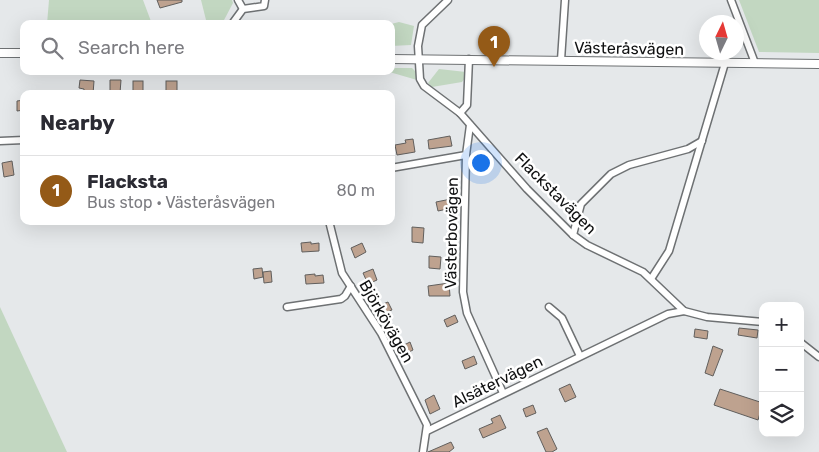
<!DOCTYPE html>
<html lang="en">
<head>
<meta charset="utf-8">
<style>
  :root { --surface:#fff; --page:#f2f2f3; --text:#2b2b33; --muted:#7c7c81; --line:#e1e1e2; --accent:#945a17 }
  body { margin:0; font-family:Rubik,sans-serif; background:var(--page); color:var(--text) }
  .controls { position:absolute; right:15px; bottom:15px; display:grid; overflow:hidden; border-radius:10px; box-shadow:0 5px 20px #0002 }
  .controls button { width:45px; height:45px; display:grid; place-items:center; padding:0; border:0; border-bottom:1px solid var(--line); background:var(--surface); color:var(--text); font:25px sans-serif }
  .compass { position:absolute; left:699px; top:15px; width:45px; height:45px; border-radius:50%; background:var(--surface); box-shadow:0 5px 20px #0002; rotate:5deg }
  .you { position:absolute; left:480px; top:162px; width:18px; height:18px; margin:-12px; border:4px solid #fff; border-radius:50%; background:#1a73e8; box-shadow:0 0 0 8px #1a73e833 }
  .badge { display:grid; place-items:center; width:32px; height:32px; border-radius:50%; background:var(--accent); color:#fff; font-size:16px; font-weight:700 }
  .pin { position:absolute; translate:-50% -41px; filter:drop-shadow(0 1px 2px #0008) }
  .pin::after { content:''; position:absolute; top:26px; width:18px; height:15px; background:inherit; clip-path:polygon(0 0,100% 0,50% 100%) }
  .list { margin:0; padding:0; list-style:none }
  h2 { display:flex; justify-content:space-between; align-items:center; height:65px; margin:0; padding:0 20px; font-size:21px }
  h2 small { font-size:16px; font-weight:400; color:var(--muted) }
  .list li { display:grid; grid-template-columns:32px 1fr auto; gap:15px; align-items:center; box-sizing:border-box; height:70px; padding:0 20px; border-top:1px solid var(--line) }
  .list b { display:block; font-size:19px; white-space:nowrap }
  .list p { margin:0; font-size:16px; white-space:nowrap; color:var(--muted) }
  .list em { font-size:16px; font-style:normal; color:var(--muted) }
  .icon { flex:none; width:28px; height:28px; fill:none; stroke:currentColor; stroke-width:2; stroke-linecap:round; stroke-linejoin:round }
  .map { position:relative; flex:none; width:819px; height:452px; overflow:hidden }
  .search { position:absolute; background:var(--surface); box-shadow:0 5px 20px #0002; left:20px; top:20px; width:375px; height:55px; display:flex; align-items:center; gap:12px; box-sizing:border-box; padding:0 18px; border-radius:10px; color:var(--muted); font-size:19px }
  .panel { position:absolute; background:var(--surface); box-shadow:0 5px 20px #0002; left:20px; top:90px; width:375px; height:135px; border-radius:10px }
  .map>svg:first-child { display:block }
  .green { fill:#c2d7c1 }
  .building { fill:#bea28f; stroke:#615f5d }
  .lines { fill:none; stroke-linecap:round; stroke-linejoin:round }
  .minor-casing { stroke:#6e7173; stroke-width:9 }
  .tertiary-casing { stroke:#6e7173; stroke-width:10 }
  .minor { stroke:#fff; stroke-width:6 }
  .tertiary { stroke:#fff; stroke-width:8 }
  .labels { text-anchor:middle; stroke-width:5; stroke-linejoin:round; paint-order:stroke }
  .street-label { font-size:16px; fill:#0f1011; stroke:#fff }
</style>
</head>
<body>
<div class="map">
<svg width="819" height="452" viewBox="0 0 819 452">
  <rect width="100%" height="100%" fill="#e5e8ea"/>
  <g class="green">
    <polygon points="49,0 143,0 152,24 47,24"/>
    <polygon points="201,0 232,0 233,3 223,22 207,24"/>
    <polygon points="739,0 819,0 819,53 759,52"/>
    <polygon points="399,22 414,26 411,45 391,46 391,24"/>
    <polygon points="391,68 412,68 416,72 417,80 386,71 391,71"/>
    <polygon points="439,69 466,72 468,74 462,82 432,87 428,83"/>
    <polygon points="0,307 67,452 0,452"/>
  </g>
  <g class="building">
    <polygon points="157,0 182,0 182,2 160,8"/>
    <polygon points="80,80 94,81 93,94 84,94 84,89 79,88"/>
    <polygon points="110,80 121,80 120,93 110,92"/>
    <rect x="133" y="81" width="10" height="13"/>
    <rect x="166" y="81" width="11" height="12"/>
    <polygon points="24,100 24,110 17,111 17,101"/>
    <polygon points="450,136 452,146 429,149 428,140"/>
    <polygon points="413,139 415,152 397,155 395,145 406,143 405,140"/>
    <polygon points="12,161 14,175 4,177 2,163"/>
    <polygon points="451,199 452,208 438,211 436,202"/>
    <polygon points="412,227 424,228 423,243 412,242"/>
    <polygon points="311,242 311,244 319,243 319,251 302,252 301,243"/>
    <polygon points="362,243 366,252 355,258 351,248"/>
    <polygon points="429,256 441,257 440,269 429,268"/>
    <polygon points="262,268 263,277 254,279 253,269"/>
    <polygon points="373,269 377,280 368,284 363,273"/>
    <polygon points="271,271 272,282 264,283 263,272"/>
    <polygon points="315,274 315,276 323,275 324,283 306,284 305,275"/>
    <polygon points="449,283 450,296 429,296 428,286"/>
    <polygon points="388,302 392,310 381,314 378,306"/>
    <polygon points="455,315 458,322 447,327 444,320"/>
    <polygon points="739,328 758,330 757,338 738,335"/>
    <polygon points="695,329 708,331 707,339 694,337"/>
    <polygon points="410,342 413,350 401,356 398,348"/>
    <polygon points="713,346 723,350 713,376 705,373"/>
    <polygon points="474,356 477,364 465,369 462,361"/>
    <polygon points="570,384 576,397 565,402 559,389"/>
    <polygon points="720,389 763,403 758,420 714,405"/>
    <polygon points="434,395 440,409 430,414 425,400"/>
    <polygon points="533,405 536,413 526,417 523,409"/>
    <polygon points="500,415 506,428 483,438 479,429 493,423 491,419"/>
    <polygon points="547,428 557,449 552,452 546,452 537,432"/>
    <polygon points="451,442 454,448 449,452 428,452"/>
  </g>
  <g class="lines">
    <defs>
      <g id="minor">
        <polyline points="238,0 243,9"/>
        <polyline points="448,0 422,25 418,46 420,79 424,86 460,113 527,189 573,235 587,245 643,272 684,311 707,317 763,322"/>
        <polyline points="731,0 755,63"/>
        <polyline points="232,24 243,9 264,6 265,0"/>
        <polyline points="561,60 565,0"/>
        <polyline points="460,113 467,105 469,59"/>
        <polyline points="470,125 466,155 463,292 467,313 503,393"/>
        <polyline points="0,141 24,140"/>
        <polyline points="391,168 466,155"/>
        <polyline points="329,221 342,273 381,333 427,425 423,452"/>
        <polyline points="573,235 581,204 611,174 629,165 688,149 702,141"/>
        <polyline points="651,279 669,251 725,63"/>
        <polyline points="287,307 341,299 345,296 351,286"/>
        <polyline points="549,307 562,318 580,356"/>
        <polyline points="800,342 819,357"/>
        <polyline points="427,431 668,314 684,311"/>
      </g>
      <g id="tertiary">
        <polyline points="0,53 24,53"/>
        <polyline points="391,59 819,64"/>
      </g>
    </defs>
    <use href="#minor" class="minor-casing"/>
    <use href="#tertiary" class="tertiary-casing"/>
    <use href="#minor" class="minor"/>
    <use href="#tertiary" class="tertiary"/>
  </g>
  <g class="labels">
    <g class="street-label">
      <text transform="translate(629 48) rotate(1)" y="6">Västeråsvägen</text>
      <text transform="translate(556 193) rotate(45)" y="6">Flackstavägen</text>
      <text transform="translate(451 233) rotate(-89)" y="6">Västerbovägen</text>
      <text transform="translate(387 321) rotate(60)" y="6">Björkövägen</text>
      <text transform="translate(497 381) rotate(-26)" y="6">Alsätervägen</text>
    </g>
  </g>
</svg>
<div class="controls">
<button>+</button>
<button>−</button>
<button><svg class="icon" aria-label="layers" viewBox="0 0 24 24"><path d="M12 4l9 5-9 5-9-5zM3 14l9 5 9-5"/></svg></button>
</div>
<svg class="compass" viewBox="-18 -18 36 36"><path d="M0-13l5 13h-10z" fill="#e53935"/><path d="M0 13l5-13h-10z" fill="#7c7c81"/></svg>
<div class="you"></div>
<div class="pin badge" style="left:494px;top:67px">1</div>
<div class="search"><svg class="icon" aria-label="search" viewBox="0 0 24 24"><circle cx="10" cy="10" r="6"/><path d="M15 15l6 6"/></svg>Search here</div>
<section class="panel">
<h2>Nearby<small></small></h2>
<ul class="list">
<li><span class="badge">1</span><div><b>Flacksta</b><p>Bus stop · Västeråsvägen</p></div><em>80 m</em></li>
</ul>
</section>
</div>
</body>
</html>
